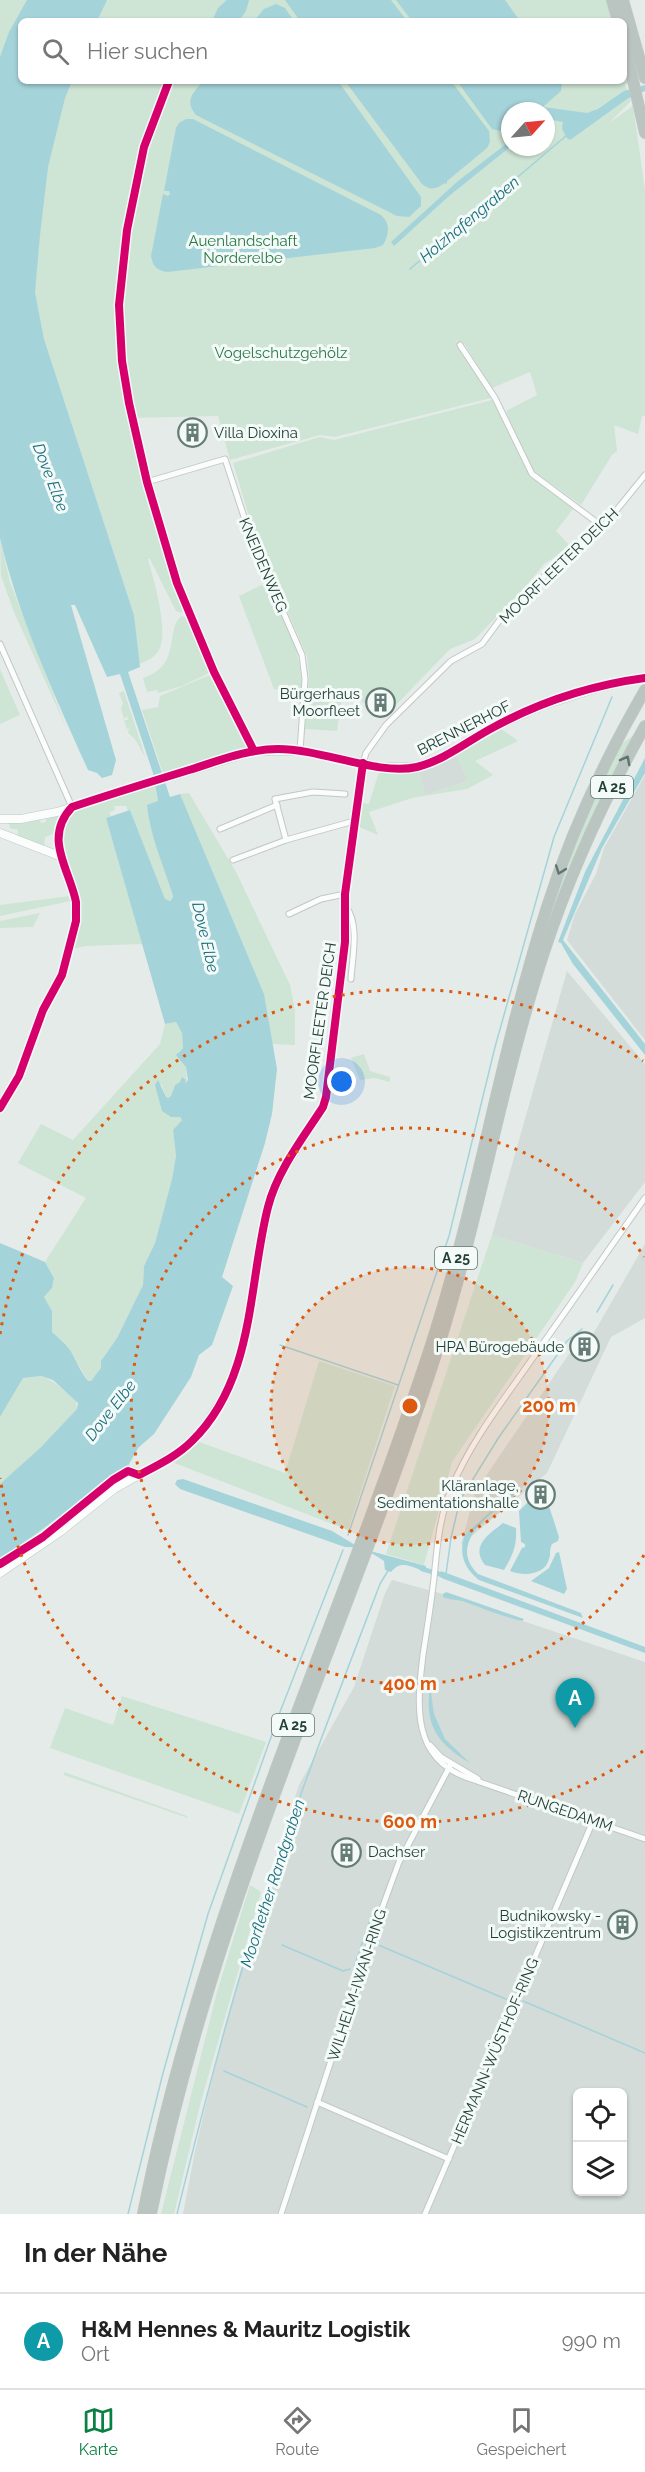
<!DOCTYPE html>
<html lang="de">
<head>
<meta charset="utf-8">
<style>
  :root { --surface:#fff; --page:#f6f6f6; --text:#222; --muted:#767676; --line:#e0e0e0; --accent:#0b8043 }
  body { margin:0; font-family:Raleway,sans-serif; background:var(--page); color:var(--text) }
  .controls { position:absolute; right:18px; bottom:18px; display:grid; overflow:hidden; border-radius:9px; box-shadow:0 2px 4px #0004 }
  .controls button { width:54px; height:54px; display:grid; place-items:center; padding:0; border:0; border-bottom:2px solid var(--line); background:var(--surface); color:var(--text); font:30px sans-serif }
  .compass { position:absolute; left:501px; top:102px; width:54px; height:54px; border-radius:50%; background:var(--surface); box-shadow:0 2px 4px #0004; rotate:63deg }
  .you { position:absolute; left:342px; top:1082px; width:21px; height:21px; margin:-15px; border:4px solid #fff; border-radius:50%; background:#1a73e8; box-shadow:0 0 0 9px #1a73e833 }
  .badge { display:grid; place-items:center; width:39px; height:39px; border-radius:50%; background:var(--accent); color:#fff; font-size:20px; font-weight:700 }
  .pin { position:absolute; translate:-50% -50px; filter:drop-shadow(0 2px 3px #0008) }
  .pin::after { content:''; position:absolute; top:32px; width:21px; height:18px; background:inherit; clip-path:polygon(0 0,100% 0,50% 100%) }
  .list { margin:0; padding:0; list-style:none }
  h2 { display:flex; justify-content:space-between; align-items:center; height:78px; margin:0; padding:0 24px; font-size:26px }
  h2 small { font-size:20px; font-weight:400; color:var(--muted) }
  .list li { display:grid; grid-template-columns:39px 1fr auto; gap:18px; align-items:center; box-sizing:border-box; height:96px; padding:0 24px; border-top:2px solid var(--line) }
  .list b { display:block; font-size:22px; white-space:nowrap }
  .list p { margin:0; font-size:20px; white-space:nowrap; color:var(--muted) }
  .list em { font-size:20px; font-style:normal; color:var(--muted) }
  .icon { flex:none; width:33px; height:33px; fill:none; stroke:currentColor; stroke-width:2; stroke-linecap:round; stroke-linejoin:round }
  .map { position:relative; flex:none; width:645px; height:2214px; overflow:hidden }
  .search { position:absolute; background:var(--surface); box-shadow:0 2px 4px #0004; left:18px; right:18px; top:18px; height:66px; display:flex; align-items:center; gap:15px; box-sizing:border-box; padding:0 21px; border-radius:9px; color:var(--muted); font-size:22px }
  .sheet { height:174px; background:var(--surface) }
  nav { display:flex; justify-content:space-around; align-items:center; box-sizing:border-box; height:84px; border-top:2px solid var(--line); background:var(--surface); font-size:16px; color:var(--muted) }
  nav a { display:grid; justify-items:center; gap:3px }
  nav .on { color:var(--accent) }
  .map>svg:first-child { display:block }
  .built { fill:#d3dcd8; fill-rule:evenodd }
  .green { fill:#cee4d5; fill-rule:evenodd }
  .water { fill:#a5d3da }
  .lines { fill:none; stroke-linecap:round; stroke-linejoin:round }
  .stream { stroke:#a5d3da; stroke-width:1.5 }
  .canal { stroke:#a5d3da; stroke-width:4.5 }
  .street-casing { stroke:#c2c8c5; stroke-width:7 }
  .secondary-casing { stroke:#c1c9c6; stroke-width:9 }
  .highway-casing { stroke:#bdc7c4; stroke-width:12 }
  .street { stroke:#fbfcfc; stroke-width:5 }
  .secondary { stroke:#fbfcfc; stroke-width:8 }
  .highway { stroke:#bac4c1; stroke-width:10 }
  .cycleway-casing { stroke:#f4faf7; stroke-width:11 }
  .cycleway { stroke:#d6006c; stroke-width:8 }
  .oneway { stroke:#5f756f }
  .ring { fill:none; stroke:#de580e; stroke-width:3; stroke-dasharray:3 6 }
  .labels { text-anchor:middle; stroke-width:6; stroke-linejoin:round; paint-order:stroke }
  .shield { fill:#f4faf7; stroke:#617871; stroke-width:1.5 }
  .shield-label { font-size:14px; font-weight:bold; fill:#224038 }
  .park-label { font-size:15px; fill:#2a7848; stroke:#f4faf7 }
  .poi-label { font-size:15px; fill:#224038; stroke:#f4faf7; text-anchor:end }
  .street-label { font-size:15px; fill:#224038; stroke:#f4faf7 }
  .water-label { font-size:16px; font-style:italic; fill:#196e7e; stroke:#f4faf7 }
  .centre { fill:#de580e; stroke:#f4faf7; stroke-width:3 }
  .ring-label { font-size:18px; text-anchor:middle; font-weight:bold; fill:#de580e; stroke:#f4faf7; stroke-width:6; stroke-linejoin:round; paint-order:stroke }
</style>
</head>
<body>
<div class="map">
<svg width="645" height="2214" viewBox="0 0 645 2214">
  <rect width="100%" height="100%" fill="#e5ebe8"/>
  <g class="built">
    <polygon points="456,754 468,781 425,795 419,770 434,767"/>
    <polygon points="645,775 645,1040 567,940 575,914 596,874 604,848"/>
    <polygon points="567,971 645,1064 645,1182 583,1263 492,1235"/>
    <polygon points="645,1244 645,1318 611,1337 547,1473 461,1545 475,1492 569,1354 592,1336"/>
    <path d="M392,1580l51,14 202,68v552h-462l12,-63 29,-122 34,-120 41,-124 55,-98 31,-94zM578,2092h44v100h-44z"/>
  </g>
  <g class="green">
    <path d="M0,0h606l6,21h-591v60h603v-17l5,20h-4l6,17 -22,22 24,-17 12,84v226h-3l-4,18 -24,-9 3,26 -5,4 -31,50 -50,-36 -25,-58 31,-16 -7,-23 -38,16 -28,-45 -4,3 -10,-15 41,67 -156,39 -15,-2 -90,25 -12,-44 -88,2 39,148 15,43 -3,4 -5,-2 -26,-52h-2c6,22 21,71 11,91 -5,8 -12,11 -20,14l-5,-49 -90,-276 -9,-47 -35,8zM510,111h36v36h-36z"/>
    <polygon points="492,400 530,476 573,509 556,531 571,547 544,564 527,585 475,639 450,649 394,707 379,691 365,704 355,694 341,703 337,731 305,729 309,677 307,656 255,536 233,463 320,437 334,440"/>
    <polygon points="0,538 10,582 66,727 14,612 1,576"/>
    <path d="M266,583c17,36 38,68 35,109l-27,-3 -35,-93z"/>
    <path d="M182,616l7,3 22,53 -29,14 -24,7 -1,-3 -10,2 -4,-14c40,-13 21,-49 39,-62z"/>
    <polygon points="0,669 20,715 0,724"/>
    <polygon points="212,674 250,747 163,773 142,710 158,707 160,696"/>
    <polygon points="124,691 145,756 145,757 135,739 128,733 129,728 127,729 124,720 128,720 127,716 124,719 121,709 123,703 119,693"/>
    <polygon points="500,728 518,741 475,761 493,775 467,789 412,798 369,812 378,835 357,826 361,803 369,804 379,772 402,773 419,770 425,795 468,781 456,754"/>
    <path d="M637,733c-41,69 -67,143 -96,218h-3l26,-84 54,-121z"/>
    <path d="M155,786l3,15 -8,24 23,72 -4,4 -4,-2 -35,-89 -2,1 -2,-5h-12l1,4 -5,2 1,4 -5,2 37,126 -57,2 -15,3c3,-14 11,-31 10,-45 -1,-27 -42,-75 -3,-94z"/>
    <polygon points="189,793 236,872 290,985 295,1011 295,1045 272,1044 264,994 180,794"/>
    <polygon points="58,816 55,833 45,837 44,848 29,842 30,840 17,837 18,830 10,828 9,823 40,820 41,823 46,822 46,819"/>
    <polygon points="70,896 70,901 0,916 0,905"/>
    <polygon points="40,913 33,927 0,928 0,921"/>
    <polygon points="176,1022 182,1033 183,1048 178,1052 186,1067 187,1085 180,1082 175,1085 171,1096 168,1098 166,1098 162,1085 155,1085 182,1120 173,1130 176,1156 172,1179 155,1243 144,1266 143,1285 117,1338 101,1361 102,1368 91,1381 88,1381 68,1347 52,1332 52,1311 44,1297 52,1288 54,1278 45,1262 86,1198 18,1163 41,1124 73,1140 160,1044 165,1024"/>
    <polygon points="364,1054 370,1071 390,1077 390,1082 375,1078 360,1080 351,1058"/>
    <polygon points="492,1235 583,1263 575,1282 452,1462 424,1565 386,1554"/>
    <polygon points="319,1361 395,1386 348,1530 172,1462 199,1442 285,1473"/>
    <path d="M41,1376c14,5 23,15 35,23l1,10 -36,38 -41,37v-67l23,-39z"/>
    <polygon points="128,1465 141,1469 113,1485 60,1528 0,1569 0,1560"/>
    <polygon points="122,1696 266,1742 239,1814 50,1748 65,1708 113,1725"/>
    <polygon points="64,1772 187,1816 188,1818 64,1775"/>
    <polygon points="250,1885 261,1892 201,2101 174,2214 161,2214 217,1992"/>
  </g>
  <g class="water">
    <path d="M27,0h80l-10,21h-76v60h51l-7,17 -17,69 -8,68 -5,57 9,47 90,276 6,52 -12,5 42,125 10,-3 84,200 13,75 -5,45 -7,29 -43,134 11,9 -21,59 -13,10 -8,22 -37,57 -16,14 -10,18 -128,94v-76l41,-37 36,-38 1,-6 -25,-23 -12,-4 -18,2 -23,39v-174l45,19 9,16 -2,10 -8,9 8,14v21c6,6 13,11 18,18 6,10 10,21 18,31h3l10,-13v-7l16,-23 26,-53 1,-19 11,-23 17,-64 4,-23 -3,-26 9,-10 -2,-3h-9l-9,-6 -7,-26 3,-5 8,17 2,1 3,-2 4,-11 5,-3 2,-5 4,3 -1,4 3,-4 -2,-13 -10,-12 7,-7 -1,-15 -6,-11 -11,2 -59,-206 24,-8 35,89 5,2 3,-4 -1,-4c-9,-29 -22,-57 -25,-88l11,-4 -5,-28 -33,-99 -13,3 -32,-72h-4l45,155 -4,15 -10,3 -5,-5 -9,-3c-34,-76 -69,-151 -88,-232v-481l9,-25z"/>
    <polygon points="227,0 249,0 246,11 239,21 212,21 218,8"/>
    <polygon points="285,0 391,0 407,21 300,21"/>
    <polygon points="396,0 505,0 520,21 412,21"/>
    <polygon points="276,4 285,8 294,21 254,21 264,9"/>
    <path d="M203,81h135l83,116v9l-12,11 -12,-1 -201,-101c-12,-14 -3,-22 7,-34z"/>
    <path d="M345,81h106l38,50 1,11 -3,6 -40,33v3l-2,-1c-9,6 -14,8 -23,1z"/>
    <polygon points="457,81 562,81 561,91 543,107 587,113 598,109 624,91 645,85 645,91 627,99 570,140 567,138 562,129 563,122 546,119 546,111 510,111 510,135 508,136 505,132 492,129"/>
    <path d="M186,119h7l188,96c10,9 8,19 2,30l-8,3 -208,24c-11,-2 -14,-6 -16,-16l12,-62 5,2 2,-2 -1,-3h-5l12,-63 3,-5z"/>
    <polygon points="510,141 510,147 449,196 394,246 391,242 458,181"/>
    <polygon points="645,758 645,773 602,848 563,940 645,1044 645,1055 573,964 561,943 558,942 585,872"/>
    <path d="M183,1479l149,52 23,14 19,7 52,14 -1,6c-12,-5 -24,-13 -34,0l-6,-2 -1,-9c-11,-8 -25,-15 -39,-14l-165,-58 -5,-5 2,-4z"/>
    <path d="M518,1486l3,3c-23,21 -77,51 -43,85l103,39 2,5 -104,-38c-15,-12 -21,-27 -14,-45z"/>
    <path d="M533,1497l15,6 11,34 -1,4 -6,3c-3,6 -1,10 -3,15 -4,17 -27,17 -39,12l12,-23 3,-1v-3l-4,-2 -2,-31z"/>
    <path d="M503,1523l13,5c1,17 -3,27 -12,42l-19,-5c-15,-19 3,-30 18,-42z"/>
    <polygon points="559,1552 567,1589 564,1594 531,1581 549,1568 556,1553"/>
    <polygon points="441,1571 645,1647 645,1653 444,1579 440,1577"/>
    <path d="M446,1592l78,27 -2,2c-21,-5 -40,-13 -60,-20 -7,-2 -13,-1 -19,-4v-3z"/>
    <path d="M430,1686l4,28 11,25 25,24c-32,-19 -46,-37 -40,-77z"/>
  </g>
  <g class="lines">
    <g class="stream">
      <polyline points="410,269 567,135"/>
      <polyline points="597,1312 613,1285"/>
      <polyline points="280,1345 398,1385"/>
      <polyline points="348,1535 449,1236 495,1047 554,837 612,697"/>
      <polyline points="446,1574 451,1538 460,1500 499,1437 567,1341 582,1329"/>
      <polyline points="376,1944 508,2000"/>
      <polyline points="282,1945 343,1971 350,1969"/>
      <polyline points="354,1967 373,1911"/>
      <polyline points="523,2001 645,2053"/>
      <polyline points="224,2071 307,2107"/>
      <polyline points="128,2214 163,2073 208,1914 280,1712 343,1550"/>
      <path d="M177,2214c20,-81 40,-161 64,-241 40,-132 90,-261 139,-389l9,-15"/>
    </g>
    <polyline class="canal" points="422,1569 446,1576"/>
    <defs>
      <g id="street">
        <polyline points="460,345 495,398 532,474 603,527"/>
        <polyline points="132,417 147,482 177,583 214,672 254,751"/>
        <polyline points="147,482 225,459 250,535 302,655 305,679 300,751"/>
        <polyline points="0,644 72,807"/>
        <polyline points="363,763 366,753 386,725 451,661 482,644 499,621 526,598 547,573 603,527 645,475"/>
        <polyline points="220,829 277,805"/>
        <polyline points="286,840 275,799 313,792 345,794"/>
        <polyline points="233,860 286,840 354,821"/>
        <path d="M346,907c14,17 6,52 5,72"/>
        <polyline points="289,914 321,899 345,894"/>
        <path d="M645,1198c-38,55 -77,109 -115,164 -28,40 -60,81 -79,127 -12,29 -14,59 -17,89 -3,26 -7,51 -11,77 -6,50 -12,103 45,123l177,61"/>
        <polyline points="430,1745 441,1757 478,1779"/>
        <polyline points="317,2102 449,2159"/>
        <polyline points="281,2214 369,1944 399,1862 451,1764"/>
        <polyline points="425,2214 593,1821"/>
      </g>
      <g id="secondary">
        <polyline points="0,819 21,819 57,812 254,751 300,751 380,767 416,767 437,760 494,727 544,705 601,687 645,678"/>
        <polyline points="0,833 62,857"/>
        <path d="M0,1108l19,-32 24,-66 19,-35 14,-54v-19c-7,-32 -32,-65 -5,-94"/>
        <polyline points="0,1573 60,1532 114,1489 176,1454 202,1431 226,1393 241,1354 269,1204 284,1169 323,1107 326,1097 345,942 345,894 363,763"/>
      </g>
      <g id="highway">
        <polyline points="612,0 618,21"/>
        <polyline points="623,0 645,78"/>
        <polyline points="624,41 645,133"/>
        <path d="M143,2214c59,-300 192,-577 287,-866 47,-144 70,-294 116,-438 24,-76 59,-151 99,-220"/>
        <path d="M151,2214c31,-154 81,-306 136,-453 51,-138 107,-275 152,-416 41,-130 63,-266 106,-396 26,-78 60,-152 100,-223"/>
      </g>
    </defs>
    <use href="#street" class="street-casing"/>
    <use href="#secondary" class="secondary-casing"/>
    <use href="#highway" class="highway-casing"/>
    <use href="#street" class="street"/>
    <use href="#secondary" class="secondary"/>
    <use href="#highway" class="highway"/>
    <defs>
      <g id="cycleway">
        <polyline points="169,81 144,147 127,230 119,305 122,361 129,403 147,482 177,583 214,672 254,751"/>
        <path d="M0,1108l19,-32 24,-66 19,-35 14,-54v-19c-7,-34 -33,-64 -4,-95 39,-13 78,-25 117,-37 29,-9 58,-21 89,-21 44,0 100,27 139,18 28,-7 52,-27 77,-40 46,-25 99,-42 151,-49"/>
        <path d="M0,1564l43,-27 70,-57 15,-9 11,4c19,-10 38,-19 53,-34 63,-61 56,-156 76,-234 9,-36 35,-69 55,-100l3,-10 19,-155v-48l18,-131"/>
      </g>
    </defs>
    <use href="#cycleway" class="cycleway-casing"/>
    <use href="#cycleway" class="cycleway"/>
  </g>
  <defs><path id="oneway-chevron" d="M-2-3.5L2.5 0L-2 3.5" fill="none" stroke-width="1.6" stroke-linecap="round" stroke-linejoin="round" transform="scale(1.5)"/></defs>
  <g class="oneway">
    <use href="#oneway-chevron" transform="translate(626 760) rotate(-62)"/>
    <use href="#oneway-chevron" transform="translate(560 870) rotate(110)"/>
  </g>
  <circle cx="410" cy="1406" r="139" fill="#de580e" fill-opacity=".12"/>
  <g class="ring">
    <circle cx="410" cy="1406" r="139"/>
    <path d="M644 1555A278 278 0 1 1 644 1257"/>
    <path d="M643 1751A416 416 0 0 1 0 1478M0 1334A416 416 0 0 1 643 1061"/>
  </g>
  <defs>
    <symbol id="building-ring" viewBox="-11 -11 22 22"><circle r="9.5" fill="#f4faf7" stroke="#667c76" stroke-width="1.5"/><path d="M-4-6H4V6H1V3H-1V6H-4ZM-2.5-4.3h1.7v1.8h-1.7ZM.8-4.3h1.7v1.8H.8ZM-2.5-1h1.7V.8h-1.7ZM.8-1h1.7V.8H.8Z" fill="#667c76"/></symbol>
  </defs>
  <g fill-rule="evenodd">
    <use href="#building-ring" x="176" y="416" width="33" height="33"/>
    <use href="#building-ring" x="364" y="686" width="33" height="33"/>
    <use href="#building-ring" x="568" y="1330" width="33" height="33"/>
    <use href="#building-ring" x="524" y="1478" width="33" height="33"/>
    <use href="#building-ring" x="330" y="1836" width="33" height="33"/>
    <use href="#building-ring" x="606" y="1908" width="33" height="33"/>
  </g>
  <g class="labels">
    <g class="shield">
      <rect x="591" y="776" width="42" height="22" rx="4.5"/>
      <rect x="435" y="1247" width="42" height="22" rx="4.5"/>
      <rect x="272" y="1714" width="42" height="22" rx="4.5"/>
    </g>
    <g class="shield-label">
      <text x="612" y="792">A 25</text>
      <text x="456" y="1263">A 25</text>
      <text x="293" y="1730">A 25</text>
    </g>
    <g class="park-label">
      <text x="243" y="246">Auenlandschaft<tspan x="243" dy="17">Norderelbe</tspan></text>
      <text x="281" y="358">Vogelschutzgehölz</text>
    </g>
    <g class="poi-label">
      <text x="214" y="438" text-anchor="start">Villa Dioxina</text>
      <text x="360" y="699">Bürgerhaus<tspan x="360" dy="17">Moorfleet</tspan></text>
      <text x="564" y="1352">HPA Bürogebäude</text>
      <text x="519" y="1491">Kläranlage,<tspan x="519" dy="17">Sedimentationshalle</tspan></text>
      <text x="368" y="1857" text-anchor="start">Dachser</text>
      <text x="601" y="1921">Budnikowsky -<tspan x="601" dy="17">Logistikzentrum</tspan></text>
    </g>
    <g class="street-label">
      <text transform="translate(263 565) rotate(67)" y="5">KNEIDENWEG</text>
      <text transform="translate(559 566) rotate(-44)" y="5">MOORFLEETER DEICH</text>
      <text transform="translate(464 728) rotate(-27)" y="5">BRENNERHOF</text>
      <text transform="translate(320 1021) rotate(-82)" y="5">MOORFLEETER DEICH</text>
      <text transform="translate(565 1811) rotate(19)" y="5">RUNGEDAMM</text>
      <text transform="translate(357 1985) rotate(-72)" y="5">WILHELM-IWAN-RING</text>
      <text transform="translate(495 2051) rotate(-67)" y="5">HERMANN-WÜSTHOF-RING</text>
    </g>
    <g class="water-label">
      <text transform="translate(469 219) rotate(-40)" y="6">Holzhafengraben</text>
      <text transform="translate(51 477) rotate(69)" y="6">Dove Elbe</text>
      <text transform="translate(206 937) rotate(77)" y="6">Dove Elbe</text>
      <text transform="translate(110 1410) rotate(-52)" y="6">Dove Elbe</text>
      <text transform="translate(272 1883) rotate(-72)" y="6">Moorflether Randgraben</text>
    </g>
  </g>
  <circle cx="410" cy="1406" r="9" class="centre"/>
  <g class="ring-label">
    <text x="549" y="1412">200 m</text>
    <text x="410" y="1690">400 m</text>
    <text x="410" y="1828">600 m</text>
  </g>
</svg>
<div class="controls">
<button><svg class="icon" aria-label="locate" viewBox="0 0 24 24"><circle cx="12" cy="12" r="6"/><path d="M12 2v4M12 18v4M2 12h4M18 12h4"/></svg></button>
<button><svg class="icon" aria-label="layers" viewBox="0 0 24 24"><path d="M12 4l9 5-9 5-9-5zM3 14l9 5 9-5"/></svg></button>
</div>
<svg class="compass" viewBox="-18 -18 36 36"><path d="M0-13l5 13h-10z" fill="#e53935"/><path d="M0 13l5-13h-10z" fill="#767676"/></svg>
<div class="you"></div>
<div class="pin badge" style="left:575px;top:1728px;background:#0f9aa8">A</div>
<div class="search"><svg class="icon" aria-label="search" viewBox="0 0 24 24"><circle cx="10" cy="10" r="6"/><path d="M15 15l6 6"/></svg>Hier suchen</div>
</div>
<section class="sheet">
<h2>In der Nähe<small></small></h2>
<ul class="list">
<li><span class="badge" style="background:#0f9aa8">A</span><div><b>H&amp;M Hennes &amp; Mauritz Logistik</b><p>Ort</p></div><em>990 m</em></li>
</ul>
</section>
<nav>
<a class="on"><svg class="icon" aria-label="map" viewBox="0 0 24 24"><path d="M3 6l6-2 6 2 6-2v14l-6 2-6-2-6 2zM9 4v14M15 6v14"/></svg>Karte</a>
<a><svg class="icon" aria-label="directions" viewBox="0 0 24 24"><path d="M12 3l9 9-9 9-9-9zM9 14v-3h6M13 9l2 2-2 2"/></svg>Route</a>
<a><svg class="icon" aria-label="saved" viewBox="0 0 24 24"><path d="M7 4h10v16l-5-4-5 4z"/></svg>Gespeichert</a>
</nav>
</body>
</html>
